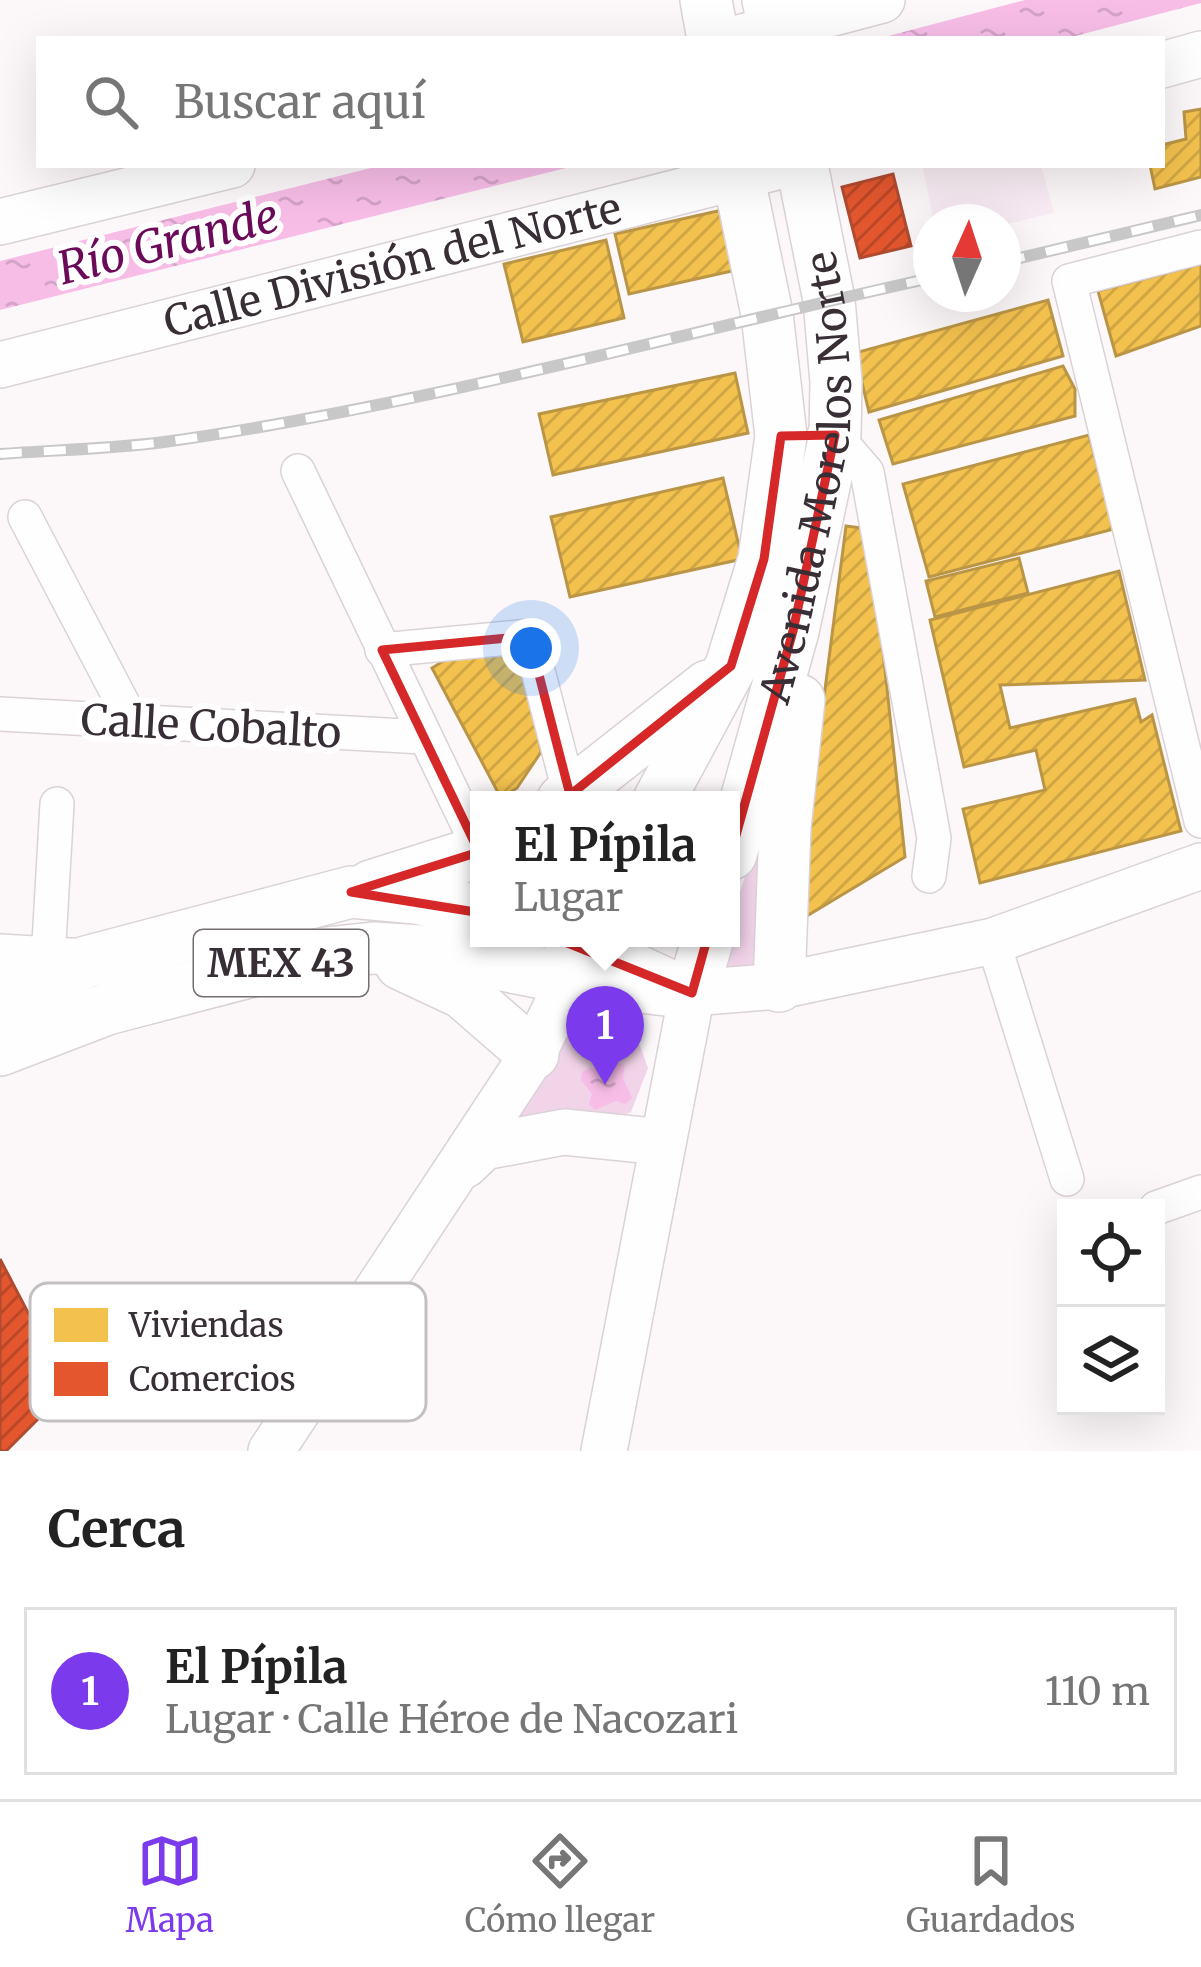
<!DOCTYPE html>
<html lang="es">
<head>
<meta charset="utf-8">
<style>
  :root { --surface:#fff; --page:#f6f6f6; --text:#222; --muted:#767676; --line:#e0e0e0; --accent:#7c3aed }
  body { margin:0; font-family:Merriweather,serif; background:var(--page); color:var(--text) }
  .controls { position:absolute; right:36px; bottom:36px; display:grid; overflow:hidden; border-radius:0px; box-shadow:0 12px 48px #0002 }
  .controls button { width:108px; height:108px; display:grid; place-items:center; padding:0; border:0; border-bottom:3px solid var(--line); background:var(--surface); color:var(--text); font:60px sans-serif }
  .compass { position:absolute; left:913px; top:204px; width:108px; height:108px; border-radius:50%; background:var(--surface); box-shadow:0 12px 48px #0002; rotate:3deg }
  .you { position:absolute; left:531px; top:648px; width:42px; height:42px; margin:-30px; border:9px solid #fff; border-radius:50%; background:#1a73e8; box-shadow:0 0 0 18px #1a73e833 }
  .badge { display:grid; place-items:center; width:78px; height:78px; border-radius:50%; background:var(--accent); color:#fff; font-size:39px; font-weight:700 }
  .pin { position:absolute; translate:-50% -99px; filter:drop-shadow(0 3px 6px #0008) }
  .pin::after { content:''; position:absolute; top:63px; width:42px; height:36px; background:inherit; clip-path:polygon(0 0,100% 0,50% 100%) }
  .popup { position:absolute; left:470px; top:791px; width:270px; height:156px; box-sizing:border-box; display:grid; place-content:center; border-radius:0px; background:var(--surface); filter:drop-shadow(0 3px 9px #0005); font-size:39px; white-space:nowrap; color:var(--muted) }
  .popup b { font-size:45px; color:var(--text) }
  .popup::after { content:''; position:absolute; left:50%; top:100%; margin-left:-24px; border:24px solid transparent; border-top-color:var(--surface) }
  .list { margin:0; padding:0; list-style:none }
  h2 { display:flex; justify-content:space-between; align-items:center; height:156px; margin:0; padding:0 48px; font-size:51px }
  h2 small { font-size:39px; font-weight:400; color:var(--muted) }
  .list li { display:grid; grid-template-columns:78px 1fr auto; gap:36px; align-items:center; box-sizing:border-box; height:168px; margin:0 24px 24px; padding:0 24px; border:3px solid var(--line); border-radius:0px }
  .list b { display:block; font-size:45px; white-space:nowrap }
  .list p { margin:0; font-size:39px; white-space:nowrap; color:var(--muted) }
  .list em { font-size:39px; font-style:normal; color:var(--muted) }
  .icon { flex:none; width:66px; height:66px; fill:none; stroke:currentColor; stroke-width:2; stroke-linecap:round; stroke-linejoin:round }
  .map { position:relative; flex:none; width:1201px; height:1451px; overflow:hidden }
  .search { position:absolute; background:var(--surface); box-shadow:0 12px 48px #0002; left:36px; right:36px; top:36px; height:132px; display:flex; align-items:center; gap:30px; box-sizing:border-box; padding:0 42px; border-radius:0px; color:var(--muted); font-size:45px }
  .sheet { height:348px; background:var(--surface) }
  nav { display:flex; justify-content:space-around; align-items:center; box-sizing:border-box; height:168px; border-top:3px solid var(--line); background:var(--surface); font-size:33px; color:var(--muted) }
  nav a { display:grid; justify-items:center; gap:6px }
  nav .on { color:var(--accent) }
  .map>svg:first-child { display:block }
  .built { fill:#f9ecf4 }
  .green { fill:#f2d4e9 }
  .water { fill:url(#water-ripples) }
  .homes { fill:url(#homes-hatch); stroke:#ba9546; stroke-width:3 }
  .shops { fill:url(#shops-hatch); stroke:#b04b30; stroke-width:3 }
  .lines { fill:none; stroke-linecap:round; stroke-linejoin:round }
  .street-casing { stroke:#dad2d7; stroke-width:36 }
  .secondary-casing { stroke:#dad2d7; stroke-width:48 }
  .primary-casing { stroke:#dad2d7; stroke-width:54 }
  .street { stroke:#fffefe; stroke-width:33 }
  .secondary { stroke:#fffefe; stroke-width:45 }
  .primary { stroke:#fffefe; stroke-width:51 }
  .rail-casing { stroke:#c9c8c9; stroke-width:12 }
  .rail { stroke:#fff; stroke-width:8; stroke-dasharray:22; stroke-linecap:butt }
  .marked { fill:none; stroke:#d62828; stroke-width:9; stroke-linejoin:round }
  .labels { text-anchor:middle; stroke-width:12; stroke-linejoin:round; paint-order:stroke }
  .shield { fill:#fff; stroke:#746d72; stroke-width:3 }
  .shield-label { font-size:39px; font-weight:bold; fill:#382e35 }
  .street-label { font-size:42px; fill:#382e35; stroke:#fff }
  .water-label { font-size:45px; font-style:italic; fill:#6a0a59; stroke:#fff }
  .key { fill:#fff; stroke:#c3c0c2; stroke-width:3 }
  .key-label { font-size:33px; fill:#382e35 }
</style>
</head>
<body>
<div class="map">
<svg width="1201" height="1451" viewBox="0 0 1201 1451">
  <defs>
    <pattern id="water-ripples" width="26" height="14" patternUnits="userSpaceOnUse" patternTransform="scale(3)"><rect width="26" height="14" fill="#f7bde7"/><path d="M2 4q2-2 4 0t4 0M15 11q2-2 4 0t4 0" fill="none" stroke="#d4a3c7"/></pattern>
    <pattern id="homes-hatch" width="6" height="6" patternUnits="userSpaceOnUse" patternTransform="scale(3)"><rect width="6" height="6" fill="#f2c14e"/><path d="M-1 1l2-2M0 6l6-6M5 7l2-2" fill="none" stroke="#d0a645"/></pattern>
    <pattern id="shops-hatch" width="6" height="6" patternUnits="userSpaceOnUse" patternTransform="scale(3)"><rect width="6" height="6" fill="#e4572e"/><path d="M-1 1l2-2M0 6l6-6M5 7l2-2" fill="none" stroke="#ba4828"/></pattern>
  </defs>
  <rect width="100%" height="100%" fill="#fcf8fa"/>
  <polygon class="built" points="922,165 1041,165 1054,213 1003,225 1003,222 934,222"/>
  <g class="green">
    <polygon points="780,765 759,963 714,975 731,938 731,921"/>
    <polygon points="575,1017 638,1040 648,1068 631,1112 606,1122 512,1127"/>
  </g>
  <g class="water">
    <polygon points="1025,0 1201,0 1201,3 1064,39 877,39"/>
    <polygon points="383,165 578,165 0,310 0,261"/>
    <polygon points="613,1061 625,1065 623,1078 632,1098 625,1104 616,1101 595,1110 589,1104 592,1094 581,1080 582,1072 591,1067 600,1071"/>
  </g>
  <g class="homes">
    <polygon points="1201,109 1201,177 1155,189 1150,165 1162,165 1162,145 1186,139 1184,112"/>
    <polygon points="722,210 736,270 629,294 615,234"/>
    <polygon points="606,240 624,318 523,342 504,264"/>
    <polygon points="1201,264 1201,326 1116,356 1098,291"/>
    <polygon points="1048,300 1063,356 869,412 855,353"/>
    <polygon points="1063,366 1075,389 1075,416 893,464 879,420"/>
    <polygon points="735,373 748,433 553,475 539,414"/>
    <polygon points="1089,435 1114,529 929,577 903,484"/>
    <polygon points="723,478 742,559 570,597 551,517"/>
    <polygon points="846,526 870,529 905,857 795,923"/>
    <polygon points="1019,558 1028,593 935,617 926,581"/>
    <polygon points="1119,571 1145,680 1000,685 1010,728 1135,699 1141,722 1152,715 1181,831 980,883 963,809 1045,790 1036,750 964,767 930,620"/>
    <polygon points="463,649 524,649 541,752 517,788 501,798 432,668"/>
  </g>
  <g class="shops">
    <polygon points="893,174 911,246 860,258 842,187"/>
    <polygon points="0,1259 68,1389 6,1451 0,1451"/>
  </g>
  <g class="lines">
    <defs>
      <g id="street">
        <polyline points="1201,247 1069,281 1201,821"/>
        <polyline points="824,435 835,435 867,472 934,838 929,876"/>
        <polyline points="298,471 479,848"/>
        <polyline points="25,517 132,721"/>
        <polyline points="382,650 529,636 570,795"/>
        <polyline points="0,714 423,737"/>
        <polyline points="993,941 1067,1179"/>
        <polyline points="48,960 57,804"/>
        <polyline points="1156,1208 1201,1192"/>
      </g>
      <g id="secondary">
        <polyline points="735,39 882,0"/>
        <polyline points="1162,65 1201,54"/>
        <polyline points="0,222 232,165"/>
        <path id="s1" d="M0,365l784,-200"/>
        <polyline points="0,957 86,962"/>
        <polyline points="465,1165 484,1147 564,1132 663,1142"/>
        <polyline points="271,1451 533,1054 587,944 692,993 779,986 993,941 1201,866"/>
        <polyline points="604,1451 692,993"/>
      </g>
      <g id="primary">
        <polyline points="706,0 713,39"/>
        <polyline points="768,0 777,39"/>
        <polyline points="563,800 708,686"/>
        <polyline points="659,800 731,666 764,559 781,436 767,314 736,165"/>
        <path id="s2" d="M731,854l62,-223 42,-196 1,-53 -7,-82 -27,-135"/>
        <polyline points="371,886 479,852"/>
        <polyline points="569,938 587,944 590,938"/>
        <polyline points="401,964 463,993 533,1054"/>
        <polyline points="779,986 785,827 799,700"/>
        <polyline points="0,1003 86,962 351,892 416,898 479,911"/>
        <polyline points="0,1050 107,1009 317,954 373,948 437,952 572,979 692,993 708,938"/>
      </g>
    </defs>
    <use href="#street" class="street-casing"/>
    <use href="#secondary" class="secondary-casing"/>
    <use href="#primary" class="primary-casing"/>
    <use href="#street" class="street"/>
    <use href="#secondary" class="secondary"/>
    <use href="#primary" class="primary"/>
    <defs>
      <g id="rail">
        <polyline points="1003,262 1201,215"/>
        <path d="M0,454c54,-4 110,-5 164,-12 259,-36 512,-108 767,-164"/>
      </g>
    </defs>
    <use href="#rail" class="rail-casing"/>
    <use href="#rail" class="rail"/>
  </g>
  <path class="marked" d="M835,435l-42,196 -101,362 -192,-77 -149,-24 128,-40 -97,-202 147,-14 41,159 161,-129 33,-107 17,-123z"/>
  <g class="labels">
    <rect class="shield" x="194" y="930" width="174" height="66" rx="9"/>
    <g class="shield-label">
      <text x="281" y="977">MEX 43</text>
    </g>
    <g class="street-label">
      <text dy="15" stroke="none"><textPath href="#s1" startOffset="405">Calle División del Norte</textPath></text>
      <text dy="15" stroke="none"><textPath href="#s2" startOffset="387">Avenida Morelos Norte</textPath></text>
      <text transform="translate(211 726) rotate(3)" y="15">Calle Cobalto</text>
    </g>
    <g class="water-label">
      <text transform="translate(168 242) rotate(-14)" y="16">Río Grande</text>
    </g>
  </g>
  <rect x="30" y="1283" width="396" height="138" rx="18" class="key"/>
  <rect x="54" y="1308" width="54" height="34" fill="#f2c14e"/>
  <rect x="54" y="1362" width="54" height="34" fill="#e4572e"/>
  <g class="key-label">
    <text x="129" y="1337">Viviendas</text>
    <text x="129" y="1391">Comercios</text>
  </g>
</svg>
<div class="controls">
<button><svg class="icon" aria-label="locate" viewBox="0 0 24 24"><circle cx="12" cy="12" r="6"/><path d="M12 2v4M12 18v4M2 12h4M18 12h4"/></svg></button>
<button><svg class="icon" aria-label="layers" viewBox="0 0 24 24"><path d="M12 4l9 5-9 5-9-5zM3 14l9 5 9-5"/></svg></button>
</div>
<svg class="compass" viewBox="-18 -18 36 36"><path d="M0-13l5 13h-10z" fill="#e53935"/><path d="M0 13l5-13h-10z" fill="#767676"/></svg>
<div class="you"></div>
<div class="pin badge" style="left:605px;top:1085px">1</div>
<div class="popup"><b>El Pípila</b>Lugar</div>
<div class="search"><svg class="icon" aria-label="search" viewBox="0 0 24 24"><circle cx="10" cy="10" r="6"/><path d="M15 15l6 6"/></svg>Buscar aquí</div>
</div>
<section class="sheet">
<h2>Cerca<small></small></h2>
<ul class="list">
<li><span class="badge">1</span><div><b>El Pípila</b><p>Lugar · Calle Héroe de Nacozari</p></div><em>110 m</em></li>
</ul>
</section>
<nav>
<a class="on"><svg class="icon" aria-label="map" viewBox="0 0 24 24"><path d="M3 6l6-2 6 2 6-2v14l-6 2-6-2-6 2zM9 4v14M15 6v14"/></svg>Mapa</a>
<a><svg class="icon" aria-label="directions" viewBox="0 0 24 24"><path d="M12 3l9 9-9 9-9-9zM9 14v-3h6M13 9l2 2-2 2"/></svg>Cómo llegar</a>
<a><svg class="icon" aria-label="saved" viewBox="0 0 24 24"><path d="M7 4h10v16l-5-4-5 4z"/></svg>Guardados</a>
</nav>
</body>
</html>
